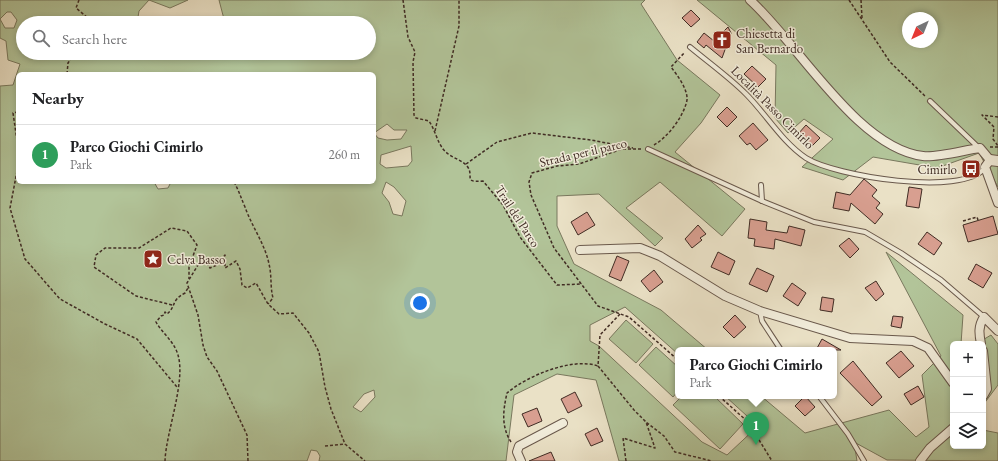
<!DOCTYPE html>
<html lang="en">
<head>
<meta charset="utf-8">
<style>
  :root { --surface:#fff; --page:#f6f6f6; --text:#202124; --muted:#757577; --line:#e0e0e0; --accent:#8f2418 }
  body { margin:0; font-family:"EB Garamond",serif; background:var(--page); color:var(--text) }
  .controls { position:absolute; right:12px; bottom:12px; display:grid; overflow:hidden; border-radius:6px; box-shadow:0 2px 6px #0003 }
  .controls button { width:36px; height:36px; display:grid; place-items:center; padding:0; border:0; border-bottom:1px solid var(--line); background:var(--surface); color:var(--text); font:20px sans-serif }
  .compass { position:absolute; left:902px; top:12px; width:36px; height:36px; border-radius:50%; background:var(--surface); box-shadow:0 2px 6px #0003; rotate:223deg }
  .you { position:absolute; left:420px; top:303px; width:14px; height:14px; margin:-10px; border:3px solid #fff; border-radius:50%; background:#1a73e8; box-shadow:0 0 0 6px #1a73e833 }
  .badge { display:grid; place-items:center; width:26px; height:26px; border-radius:50%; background:var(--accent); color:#fff; font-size:13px; font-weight:700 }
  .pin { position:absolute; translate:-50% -33px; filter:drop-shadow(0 1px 2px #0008) }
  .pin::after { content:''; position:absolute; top:21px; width:14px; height:12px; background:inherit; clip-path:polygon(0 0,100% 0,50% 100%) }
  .popup { position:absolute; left:675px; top:347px; width:162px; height:52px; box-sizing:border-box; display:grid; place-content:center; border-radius:6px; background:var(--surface); filter:drop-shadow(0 1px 3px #0005); font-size:13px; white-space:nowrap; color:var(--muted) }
  .popup b { font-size:15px; color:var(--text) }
  .popup::after { content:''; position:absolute; left:50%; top:100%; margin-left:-8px; border:8px solid transparent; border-top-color:var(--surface) }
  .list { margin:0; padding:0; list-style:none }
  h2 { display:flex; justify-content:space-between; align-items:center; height:52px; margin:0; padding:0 16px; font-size:17px }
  h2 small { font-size:13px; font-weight:400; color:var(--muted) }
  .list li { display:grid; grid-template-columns:26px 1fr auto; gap:12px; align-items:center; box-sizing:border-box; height:60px; padding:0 16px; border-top:1px solid var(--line) }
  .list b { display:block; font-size:15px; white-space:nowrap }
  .list p { margin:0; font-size:13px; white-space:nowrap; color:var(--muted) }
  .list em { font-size:13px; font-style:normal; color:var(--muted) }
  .icon { flex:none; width:22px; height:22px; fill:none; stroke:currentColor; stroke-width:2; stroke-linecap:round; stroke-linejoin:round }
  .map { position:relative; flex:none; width:998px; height:461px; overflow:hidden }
  .search { position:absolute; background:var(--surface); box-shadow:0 2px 6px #0003; left:16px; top:16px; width:360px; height:44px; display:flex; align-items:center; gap:10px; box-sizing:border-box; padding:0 14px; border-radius:22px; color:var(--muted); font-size:15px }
  .panel { position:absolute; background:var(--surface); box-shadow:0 2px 6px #0003; left:16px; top:72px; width:360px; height:112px; border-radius:6px }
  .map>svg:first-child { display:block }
  .green { fill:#b2c499; stroke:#79785e; fill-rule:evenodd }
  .building { fill:#d89f90; stroke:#402c24 }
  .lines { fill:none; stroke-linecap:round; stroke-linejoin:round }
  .service-casing { stroke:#6a594c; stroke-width:6 }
  .minor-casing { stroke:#6a594c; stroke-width:10 }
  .tertiary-casing { stroke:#6a594c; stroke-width:12 }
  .path { stroke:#402c24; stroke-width:1.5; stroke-dasharray:3 2; stroke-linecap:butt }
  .service { stroke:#f1ecda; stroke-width:4 }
  .minor { stroke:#f1ecda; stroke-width:8 }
  .tertiary { stroke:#f1ecda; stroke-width:10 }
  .labels { text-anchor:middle; stroke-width:3; stroke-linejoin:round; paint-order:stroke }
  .poi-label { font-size:13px; fill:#402c24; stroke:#f1ecda; text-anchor:start }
  .street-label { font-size:13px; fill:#402c24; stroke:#f1ecda }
</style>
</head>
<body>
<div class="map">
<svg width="998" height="461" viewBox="0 0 998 461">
  <rect width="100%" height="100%" fill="#eae1c6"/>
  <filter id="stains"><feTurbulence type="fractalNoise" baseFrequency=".005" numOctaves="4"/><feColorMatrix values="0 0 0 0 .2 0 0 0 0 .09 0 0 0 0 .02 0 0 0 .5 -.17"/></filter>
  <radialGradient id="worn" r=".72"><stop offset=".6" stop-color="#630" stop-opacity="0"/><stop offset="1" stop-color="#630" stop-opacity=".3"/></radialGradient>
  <g class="green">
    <path d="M0,0h149l-10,11 -2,12h-114v30h178l6,3 3,-3h159v-30h-144l-6,-23h426l-4,4 36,56 43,35 -19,28 -26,29 70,57 -23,27 -62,-54 -34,26 37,30 -8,8 -56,-52 -42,2v30l17,38 87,46 47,40h-30v4l-53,-47 -35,18v16l9,5 103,96 25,13 31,-29 -33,-30h36l44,37 84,-23 27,27 13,-10 -7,-52 19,-19 -55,-104 77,63 -2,29h-8v102h30v-16l15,3v28l-111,-1 -33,-18 3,19h-238l-23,-81 -39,-6 -43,21 -8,66h-187l1,-5 -3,-5 -6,-1 -4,11h-307v-375l13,-1 7,-21 -12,-4 -2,-19 -6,-3zM7,12h4l6,8 -3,8h-9l-5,-9zM18,74h356v108h-203l-3,6 -10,1 -4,-7h-136zM387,124l7,6h13l-6,9 -14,1 -9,-2 -4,-5zM411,146l1,15 -4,5 -22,2 -6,-4 1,-9zM386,182l8,5 12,14 -4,15 -9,-2 -4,-12 -7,-9zM374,390l1,7 -14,15 -8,-5 11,-13z"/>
    <polygon points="149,0 188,0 170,8"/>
    <path d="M697,0h301v187l-19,-34 -42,15 -64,-11 -30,23 -41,-13 31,-28 -29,-20 -16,14 -13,-15 1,-53zM908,18h24v24h-24z"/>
    <polygon points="626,320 653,344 636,363 609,339"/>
    <polygon points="991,335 998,344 998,385 983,405 983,344 976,344"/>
    <polygon points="656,347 678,367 678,391 673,397 639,365"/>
    <polygon points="682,396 714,396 743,424 720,449 673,405"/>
  </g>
  <g class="building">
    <polygon points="691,10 700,19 691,27 682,18"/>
    <polygon points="728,27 731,33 722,58 706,45 704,48 697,42 704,33 714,41"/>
    <polygon points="752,66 766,79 758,87 744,74"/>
    <polygon points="727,107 737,117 727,127 717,117"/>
    <polygon points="753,123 768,140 756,150 750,143 747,145 739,136"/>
    <polygon points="806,125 820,138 812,146 798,134"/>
    <polygon points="864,179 877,190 872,196 880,203 876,208 883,214 875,224 851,203 849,211 833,208 836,192 850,195"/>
    <polygon points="909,187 922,189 919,208 906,206"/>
    <polygon points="587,212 595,225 578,235 571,222"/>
    <polygon points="993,216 998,234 968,242 963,225"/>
    <polygon points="750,219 767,222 766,230 787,233 789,226 805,230 801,246 775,239 774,249 754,246 755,239 748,238"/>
    <polygon points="698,225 706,234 700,238 702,240 692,248 685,239"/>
    <polygon points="927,232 942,243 934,255 918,244"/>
    <polygon points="849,238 859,249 850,258 839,246"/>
    <polygon points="718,252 735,261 729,275 711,267"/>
    <polygon points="617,256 629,261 621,281 609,276"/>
    <polygon points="976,264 992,273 983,288 968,279"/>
    <polygon points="757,268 774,276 767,292 749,284"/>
    <polygon points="654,270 663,282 650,292 641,281"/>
    <polygon points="876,281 884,294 876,301 865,288"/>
    <polygon points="792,283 806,293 798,306 783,296"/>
    <polygon points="822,297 834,299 832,312 820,310"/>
    <polygon points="735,315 746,327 734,338 723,327"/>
    <polygon points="893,316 903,317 901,328 891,326"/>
    <polygon points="822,339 841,350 816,350"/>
    <polygon points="901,351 914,366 899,378 886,363"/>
    <polygon points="853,361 882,397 872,406 840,373"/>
    <polygon points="918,386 924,397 911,405 904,394"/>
    <polygon points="575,392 582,406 568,413 561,399"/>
    <polygon points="805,396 815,407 805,416 795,406"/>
    <polygon points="537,408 542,421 528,427 522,414"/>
    <polygon points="597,428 603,441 591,446 585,434"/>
    <polygon points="551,452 555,461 529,461"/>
  </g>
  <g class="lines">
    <defs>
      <g id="service">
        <path d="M690,47c18,15 39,30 56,47 20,20 36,48 60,64 28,18 156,39 179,10"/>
        <polyline points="930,101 979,148"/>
        <polyline points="648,149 762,201 814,222 865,232 901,253 941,280 984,317"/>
        <polyline points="761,185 762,201"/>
        <polyline points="760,311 762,321 781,350"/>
        <polyline points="819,396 848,434 864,461"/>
      </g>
      <g id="minor">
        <path d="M750,0c48,43 107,148 173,156 13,2 42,-6 57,-8l10,12 -5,7 13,36"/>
        <polyline points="580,250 640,248 660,256 725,296 760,311 850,338 913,341 928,348 953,383"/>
        <path d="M981,344c-2,-10 -3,-18 3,-27l14,14"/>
        <polyline points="983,351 987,389 983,396"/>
        <polyline points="521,461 517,452 519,446 563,423"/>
        <polyline points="920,461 930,448 953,428"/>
      </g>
      <polyline id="tertiary" points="990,160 998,161"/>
    </defs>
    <use href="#service" class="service-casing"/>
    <use href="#minor" class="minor-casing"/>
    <use href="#tertiary" class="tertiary-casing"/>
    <g class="path">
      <polyline points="79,0 76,8 88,18 87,23"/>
      <path d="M403,0l5,37 7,15 -2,10 1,53 2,3 13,3c6,9 8,20 14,28 7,9 18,10 24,17 8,10 -5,17 16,15l20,24 17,32 37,48 25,-1"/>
      <polyline points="849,0 890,62 926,97"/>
      <polyline points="861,0 862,18"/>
      <polyline points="67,74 68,63 75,53"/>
      <polyline points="18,112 13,113 18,147"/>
      <polyline points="998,117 982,115 994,127 993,139 998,146"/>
      <polyline points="435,131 459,26 459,0"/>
      <path d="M654,145c14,-8 30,-29 33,-45 1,-11 -10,-25 -16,-33l14,-15"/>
      <polyline points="990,147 998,147"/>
      <polyline points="641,149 622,149 579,164 557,166 532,173 529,182 531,195 554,248 598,306 629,317 678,360"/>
      <polyline points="466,164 497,142 532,133 591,140 633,148"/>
      <polyline points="18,166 10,208 25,259 60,299 105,324 137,339 177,387"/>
      <path d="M234,182c5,9 7,16 11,25 7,20 20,37 24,57 3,12 1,23 4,34l-5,6"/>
      <polyline points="963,221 977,217 978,220"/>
      <polyline points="172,305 136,296 94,267 96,255 105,248 139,248 171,228 187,231 197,245 189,267 189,279"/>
      <polyline points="620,314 600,335 598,366 634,410 646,422"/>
      <polyline points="719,396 748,422 772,461"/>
      <path d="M511,442c-10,-16 -8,-31 -4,-49 20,-17 65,-36 91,-27"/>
      <polyline points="325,446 345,444"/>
      <path d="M165,461c1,-29 21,-79 13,-106 -4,-14 -16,-22 -22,-33l5,-6 3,-1 1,-3 2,2c9,-7 4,-14 18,-21l3,-5"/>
      <polyline points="248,461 247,435 217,371 207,357 203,345 198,315 187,283 198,265 204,259 210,268 217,265 225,255 225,268 236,261 240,269 242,285 247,288 256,283 268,304 279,314 293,313 309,333 319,352 325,387 331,409 345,444 365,461"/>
      <polyline points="626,461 623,438 655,448 646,422 664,436 675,452 712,461"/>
    </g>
    <use href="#service" class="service"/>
    <use href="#minor" class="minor"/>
    <use href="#tertiary" class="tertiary"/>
  </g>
  <defs>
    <symbol id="church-square" viewBox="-11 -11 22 22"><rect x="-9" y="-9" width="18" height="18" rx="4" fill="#8f2418" stroke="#f1ecda"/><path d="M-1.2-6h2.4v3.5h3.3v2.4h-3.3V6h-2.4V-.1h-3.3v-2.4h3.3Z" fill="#fff"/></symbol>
    <symbol id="bus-square" viewBox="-11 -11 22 22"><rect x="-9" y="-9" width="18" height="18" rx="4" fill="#8f2418" stroke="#f1ecda"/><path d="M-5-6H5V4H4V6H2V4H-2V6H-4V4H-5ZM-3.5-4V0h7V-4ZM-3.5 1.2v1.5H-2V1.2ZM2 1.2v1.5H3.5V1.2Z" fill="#fff"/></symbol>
    <symbol id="sight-square" viewBox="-11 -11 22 22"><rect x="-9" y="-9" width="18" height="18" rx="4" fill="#8f2418" stroke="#f1ecda"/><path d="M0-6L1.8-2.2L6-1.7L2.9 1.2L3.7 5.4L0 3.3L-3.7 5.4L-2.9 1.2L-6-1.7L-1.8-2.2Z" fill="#fff"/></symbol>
  </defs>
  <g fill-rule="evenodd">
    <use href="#church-square" x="711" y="29" width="22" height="22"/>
    <use href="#bus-square" x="960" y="158" width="22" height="22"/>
    <use href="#sight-square" x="142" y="248" width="22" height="22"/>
  </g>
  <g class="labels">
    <g class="poi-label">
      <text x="736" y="38">Chiesetta di<tspan x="736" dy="15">San Bernardo</tspan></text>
      <text x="957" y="174" text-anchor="end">Cimirlo</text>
      <text x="167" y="264">Celva Basso</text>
    </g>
    <g class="street-label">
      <text transform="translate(773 107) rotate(45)" y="5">Località Passo Cimirlo</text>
      <text transform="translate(583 152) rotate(-13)" y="5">Strada per il parco</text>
      <text transform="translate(518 216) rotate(57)" y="5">Trail del Parco</text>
    </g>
  </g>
  <rect width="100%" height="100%" filter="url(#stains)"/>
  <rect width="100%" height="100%" fill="url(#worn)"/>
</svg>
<div class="controls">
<button>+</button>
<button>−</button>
<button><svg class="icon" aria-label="layers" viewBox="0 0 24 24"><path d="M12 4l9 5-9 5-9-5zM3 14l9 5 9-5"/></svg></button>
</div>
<svg class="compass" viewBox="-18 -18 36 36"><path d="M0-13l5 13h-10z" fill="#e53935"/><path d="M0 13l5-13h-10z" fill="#757577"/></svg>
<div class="you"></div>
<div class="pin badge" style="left:756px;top:445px;background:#2e9e5b">1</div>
<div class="popup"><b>Parco Giochi Cimirlo</b>Park</div>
<div class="search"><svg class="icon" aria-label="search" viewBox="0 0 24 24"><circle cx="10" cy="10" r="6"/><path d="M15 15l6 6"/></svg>Search here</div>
<section class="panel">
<h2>Nearby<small></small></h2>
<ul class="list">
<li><span class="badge" style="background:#2e9e5b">1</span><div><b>Parco Giochi Cimirlo</b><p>Park</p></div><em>260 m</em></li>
</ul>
</section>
</div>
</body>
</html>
